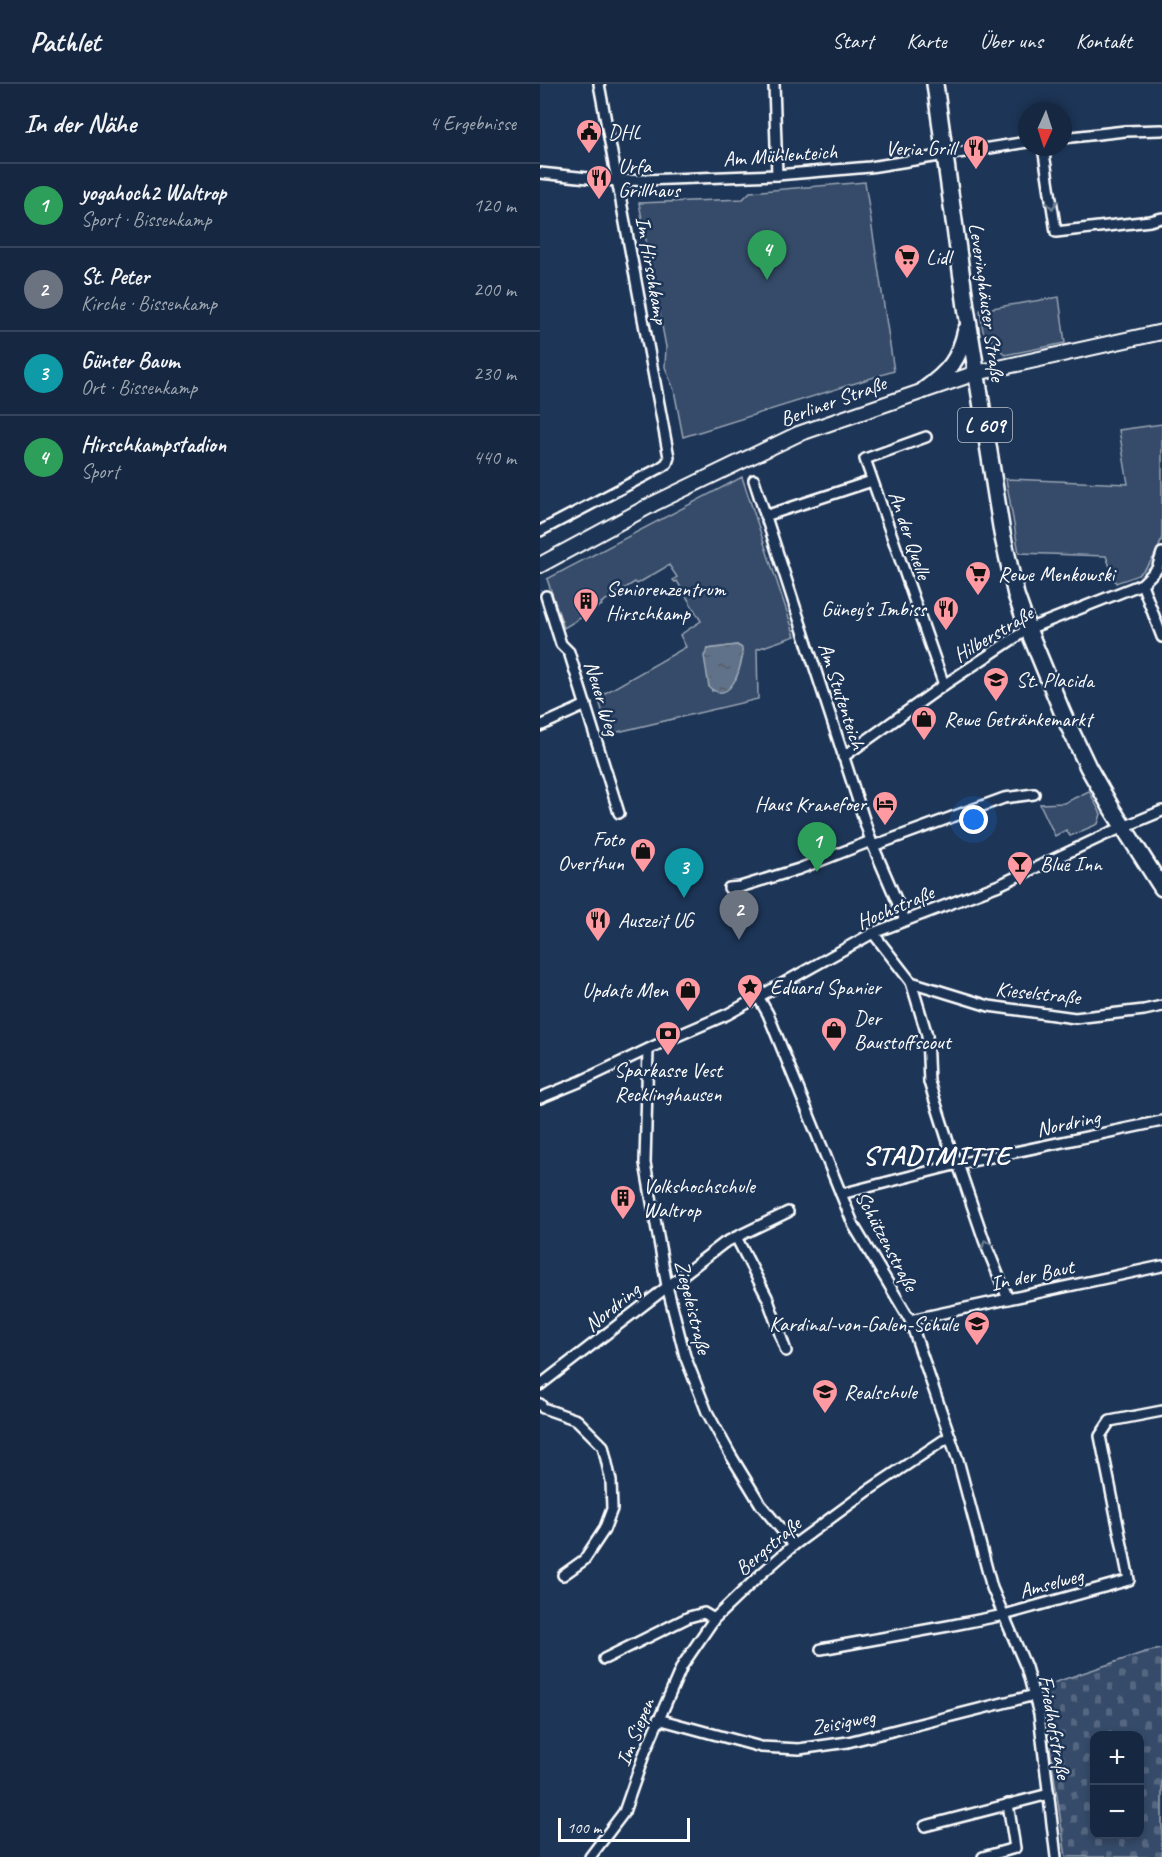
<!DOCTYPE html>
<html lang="de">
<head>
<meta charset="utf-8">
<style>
  :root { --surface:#162841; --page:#1f3048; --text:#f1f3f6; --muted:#9ea6b1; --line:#35445a; --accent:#8abfa5 }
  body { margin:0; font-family:Caveat,sans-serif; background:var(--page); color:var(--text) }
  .controls { position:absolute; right:18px; bottom:18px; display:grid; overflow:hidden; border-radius:12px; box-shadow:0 3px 9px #0003 }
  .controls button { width:54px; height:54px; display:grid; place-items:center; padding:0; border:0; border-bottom:2px solid var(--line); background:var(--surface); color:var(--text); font:30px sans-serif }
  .compass { position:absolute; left:478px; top:18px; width:54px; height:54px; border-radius:50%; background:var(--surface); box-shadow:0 3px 9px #0003; rotate:183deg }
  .scale { position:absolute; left:18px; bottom:15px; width:132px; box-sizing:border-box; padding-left:6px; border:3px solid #fff; border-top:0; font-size:16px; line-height:21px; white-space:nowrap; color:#fff; -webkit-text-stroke:4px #1d3557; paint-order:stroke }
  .you { position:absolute; left:434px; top:736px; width:21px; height:21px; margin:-15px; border:4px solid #fff; border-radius:50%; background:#1a73e8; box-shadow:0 0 0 9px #1a73e833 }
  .badge { display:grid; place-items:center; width:39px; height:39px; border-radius:50%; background:var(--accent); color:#fff; font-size:20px; font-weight:700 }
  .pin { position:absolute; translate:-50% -50px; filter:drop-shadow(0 2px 3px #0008) }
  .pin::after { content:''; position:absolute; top:32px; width:21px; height:18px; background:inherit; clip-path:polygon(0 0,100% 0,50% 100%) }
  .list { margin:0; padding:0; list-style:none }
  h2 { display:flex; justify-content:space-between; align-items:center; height:78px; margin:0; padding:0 24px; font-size:26px }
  h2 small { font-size:20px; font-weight:400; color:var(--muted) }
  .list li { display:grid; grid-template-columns:39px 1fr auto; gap:18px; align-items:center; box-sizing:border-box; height:84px; padding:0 24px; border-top:2px solid var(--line) }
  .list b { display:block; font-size:22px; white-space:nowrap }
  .list p { margin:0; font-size:20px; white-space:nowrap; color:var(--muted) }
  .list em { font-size:20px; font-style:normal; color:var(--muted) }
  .map { position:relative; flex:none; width:622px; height:1773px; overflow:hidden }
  header { display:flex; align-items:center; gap:36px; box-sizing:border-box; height:84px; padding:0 30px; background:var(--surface); border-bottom:2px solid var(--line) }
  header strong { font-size:28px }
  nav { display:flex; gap:33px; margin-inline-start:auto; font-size:21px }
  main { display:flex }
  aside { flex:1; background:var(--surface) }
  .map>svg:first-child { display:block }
  .cemetery { fill:url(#cemetery-stones); stroke:#9aa5b4; stroke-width:1.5; fill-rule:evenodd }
  .park { fill:#364b69; stroke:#9aa5b4; stroke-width:1.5; fill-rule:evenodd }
  .water { fill:url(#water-ripples); stroke:#a0aab8; stroke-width:1.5 }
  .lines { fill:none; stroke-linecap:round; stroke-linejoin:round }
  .street-casing { stroke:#fff; stroke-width:14 }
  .secondary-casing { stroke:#fff; stroke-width:18 }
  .primary-casing { stroke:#fff; stroke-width:20 }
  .street { stroke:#1d3557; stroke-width:9 }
  .secondary { stroke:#1d3557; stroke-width:14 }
  .primary { stroke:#1d3557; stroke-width:15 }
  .oneway { stroke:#6c7c92 }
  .labels { text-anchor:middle; stroke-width:5; stroke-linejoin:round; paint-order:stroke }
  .shield { fill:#1d3557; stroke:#bbc2cd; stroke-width:1.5 }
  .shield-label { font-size:20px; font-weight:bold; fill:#fff }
  .poi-label { font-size:21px; fill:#fff; stroke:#1d3557; text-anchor:start }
  .street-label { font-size:21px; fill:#fff; stroke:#1d3557 }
  .district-label { font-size:27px; font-weight:bold; letter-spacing:1.5px; fill:#fff; stroke:#1d3557 }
</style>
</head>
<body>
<header>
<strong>Pathlet</strong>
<nav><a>Start</a><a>Karte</a><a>Über uns</a><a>Kontakt</a></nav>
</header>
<main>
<aside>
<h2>In der Nähe<small>4 Ergebnisse</small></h2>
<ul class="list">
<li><span class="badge" style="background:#2e9e5b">1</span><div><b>yogahoch2 Waltrop</b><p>Sport · Bissenkamp</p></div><em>120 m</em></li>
<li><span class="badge" style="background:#6b7280">2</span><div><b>St. Peter</b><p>Kirche · Bissenkamp</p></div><em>200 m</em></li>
<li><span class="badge" style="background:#0f9aa8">3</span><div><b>Günter Baum</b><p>Ort · Bissenkamp</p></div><em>230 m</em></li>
<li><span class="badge" style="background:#2e9e5b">4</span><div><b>Hirschkampstadion</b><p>Sport</p></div><em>440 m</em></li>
</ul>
</aside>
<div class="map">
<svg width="622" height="1773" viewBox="0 0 622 1773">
  <defs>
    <pattern id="cemetery-stones" width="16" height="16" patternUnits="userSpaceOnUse" patternTransform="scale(1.5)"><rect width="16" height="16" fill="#364b69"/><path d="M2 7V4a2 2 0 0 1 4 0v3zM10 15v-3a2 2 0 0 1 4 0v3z" fill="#546680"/></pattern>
    <pattern id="water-ripples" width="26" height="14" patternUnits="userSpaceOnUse" patternTransform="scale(1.5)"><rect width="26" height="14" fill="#617289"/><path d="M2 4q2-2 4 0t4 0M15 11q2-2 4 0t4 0" fill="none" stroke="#555d67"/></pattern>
  </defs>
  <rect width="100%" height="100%" fill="#1d3557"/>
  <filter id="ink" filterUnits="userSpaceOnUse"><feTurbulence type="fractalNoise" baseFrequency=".0167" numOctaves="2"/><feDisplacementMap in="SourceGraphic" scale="12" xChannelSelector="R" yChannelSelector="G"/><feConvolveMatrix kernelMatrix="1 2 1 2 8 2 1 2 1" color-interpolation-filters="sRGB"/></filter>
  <g filter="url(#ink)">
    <path class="cemetery" d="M622,1565v208h-96l-25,-170 104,-35zM554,1652h46v98h-46z"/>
    <g class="park">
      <polygon points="325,98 354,287 143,353 134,306 125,283 126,263 99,119 203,115 210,108"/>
      <polygon points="519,213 525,259 465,271 443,247 440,226"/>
      <path d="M622,340v113c-3,14 -12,28 -23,37 -6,4 -16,6 -23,9l-10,-27 -87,-3 -13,-74 122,5 -9,-54z"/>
      <path d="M202,393l53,159 -38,13 1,50 -149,35 -11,-37 88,-50 -6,-12 21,-14 -24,-40 -2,1 -2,-2 4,-3 -8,-12 -32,19 -2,-2 -34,21 1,2 -38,23 -17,-49zM197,561l3,2 3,8 -7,24 -24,12 -4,-42z"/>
      <polygon points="549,707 561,730 558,740 530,752 526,746 515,752 500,720 524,719"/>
    </g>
    <path class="water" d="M197,561l5,3c2,16 -11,59 -33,39l-5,-31 4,-7z"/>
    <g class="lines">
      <defs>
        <g id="street">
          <polyline points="234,0 237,91"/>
          <polyline points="523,54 585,47 622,46"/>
          <polyline points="503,63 516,148 610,137 622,134"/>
          <polyline points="0,89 77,97 237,91 330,83 487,58"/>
          <polyline points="386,353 325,375 404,601"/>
          <polyline points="214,396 331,757 365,836"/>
          <polyline points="225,432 332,397"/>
          <polyline points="0,447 120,384 127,379 129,373 59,0"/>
          <polyline points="602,500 622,553"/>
          <polyline points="6,512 21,560 29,568 79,729"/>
          <polyline points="0,642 46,621"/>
          <polyline points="303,673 404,601 488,545 602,500 617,485 622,469"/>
          <polyline points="333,762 464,714 494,710"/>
          <polyline points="189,804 200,803 259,785 331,757"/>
          <polyline points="333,849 371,898 387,951 389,998 411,1067 418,1080 444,1156 468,1215"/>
          <polyline points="371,898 449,922 535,934 604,926 622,922"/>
          <polyline points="219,914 228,930 314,1142 370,1236 418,1376 452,1504 486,1583 499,1630 516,1773"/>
          <polyline points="108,966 105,1079 127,1202 145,1272 167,1328 190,1370 221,1421 254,1461"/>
          <polyline points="0,1014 39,998 123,958 188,930 333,849 459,801 567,750 622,727"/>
          <polyline points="301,1110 418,1080 622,1037"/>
          <polyline points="196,1153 227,1213 246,1267"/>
          <polyline points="370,1236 622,1182"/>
          <polyline points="0,1301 184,1159 248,1128"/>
          <polyline points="0,1320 3,1324 37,1336 63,1362 71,1397 72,1425 64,1446 44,1476 23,1491"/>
          <polyline points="281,1565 408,1542 464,1531 589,1496 560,1352 570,1337 622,1327"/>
          <polyline points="64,1575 149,1533 164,1529 174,1535"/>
          <polyline points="118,1635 221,1663 259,1665 308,1658 495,1611"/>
          <polyline points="385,1742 509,1710"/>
          <polyline points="50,1773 84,1728 105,1668 142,1582 174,1535 221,1490 254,1461 329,1406 410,1352"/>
          <polyline points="443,1773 475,1764 468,1720"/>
        </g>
        <polyline id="secondary" points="0,481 113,420 258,350 436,289 622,248"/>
        <g id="primary">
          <polyline points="395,0 426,223 462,449 476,511 488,545 523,630 548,683 572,725 622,804"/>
          <path d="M384,306c25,-18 35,-30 42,-60"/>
        </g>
      </defs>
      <use href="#street" class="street-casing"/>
      <use href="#secondary" class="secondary-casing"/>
      <use href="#primary" class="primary-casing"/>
      <use href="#street" class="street"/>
      <use href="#secondary" class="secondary"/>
      <use href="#primary" class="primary"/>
    </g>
    <defs><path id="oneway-chevron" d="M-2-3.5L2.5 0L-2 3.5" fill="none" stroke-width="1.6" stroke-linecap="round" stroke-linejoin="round" transform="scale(1.5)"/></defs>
    <g class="oneway">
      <use href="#oneway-chevron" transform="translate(512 121) rotate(82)"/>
      <use href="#oneway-chevron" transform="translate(446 1160) rotate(-111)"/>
    </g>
  </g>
  <defs>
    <symbol id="civic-pin" viewBox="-11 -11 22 30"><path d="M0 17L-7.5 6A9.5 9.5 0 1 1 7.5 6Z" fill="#ff9aa2" stroke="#1d3557"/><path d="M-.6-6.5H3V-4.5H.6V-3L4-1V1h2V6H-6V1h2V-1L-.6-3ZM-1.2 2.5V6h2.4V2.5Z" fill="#111"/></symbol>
    <symbol id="restaurant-pin" viewBox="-11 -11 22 30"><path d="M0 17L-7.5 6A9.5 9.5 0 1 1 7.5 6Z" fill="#ff9aa2" stroke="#1d3557"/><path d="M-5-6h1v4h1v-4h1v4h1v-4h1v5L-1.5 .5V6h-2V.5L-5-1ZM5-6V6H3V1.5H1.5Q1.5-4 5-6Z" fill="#111"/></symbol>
    <symbol id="supermarket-pin" viewBox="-11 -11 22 30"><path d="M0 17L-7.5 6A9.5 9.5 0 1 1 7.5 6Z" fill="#ff9aa2" stroke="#1d3557"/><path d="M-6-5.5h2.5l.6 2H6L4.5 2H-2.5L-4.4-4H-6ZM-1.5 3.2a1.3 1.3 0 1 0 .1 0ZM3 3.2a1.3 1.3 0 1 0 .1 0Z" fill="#111"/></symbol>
    <symbol id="building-pin" viewBox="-11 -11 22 30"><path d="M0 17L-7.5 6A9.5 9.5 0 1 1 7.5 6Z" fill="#ff9aa2" stroke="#1d3557"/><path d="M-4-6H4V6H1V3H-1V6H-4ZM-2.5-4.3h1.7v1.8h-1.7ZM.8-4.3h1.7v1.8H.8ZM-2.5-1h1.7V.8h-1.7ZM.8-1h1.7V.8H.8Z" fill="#111"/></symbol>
    <symbol id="school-pin" viewBox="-11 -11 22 30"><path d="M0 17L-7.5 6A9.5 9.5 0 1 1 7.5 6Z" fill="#ff9aa2" stroke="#1d3557"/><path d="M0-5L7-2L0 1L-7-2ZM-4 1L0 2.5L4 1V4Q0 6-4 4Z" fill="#111"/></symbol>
    <symbol id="shop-pin" viewBox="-11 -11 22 30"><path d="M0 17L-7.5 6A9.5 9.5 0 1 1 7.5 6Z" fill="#ff9aa2" stroke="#1d3557"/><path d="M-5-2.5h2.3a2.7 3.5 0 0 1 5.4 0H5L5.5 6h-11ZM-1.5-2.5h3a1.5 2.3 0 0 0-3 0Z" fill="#111"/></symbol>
    <symbol id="hotel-pin" viewBox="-11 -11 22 30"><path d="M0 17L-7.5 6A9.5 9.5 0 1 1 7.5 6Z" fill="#ff9aa2" stroke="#1d3557"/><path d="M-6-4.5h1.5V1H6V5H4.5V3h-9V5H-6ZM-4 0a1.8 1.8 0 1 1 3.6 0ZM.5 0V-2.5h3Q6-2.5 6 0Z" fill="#111"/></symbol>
    <symbol id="bar-pin" viewBox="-11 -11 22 30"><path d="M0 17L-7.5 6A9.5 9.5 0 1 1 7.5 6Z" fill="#ff9aa2" stroke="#1d3557"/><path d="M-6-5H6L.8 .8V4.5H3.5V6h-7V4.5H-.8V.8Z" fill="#111"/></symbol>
    <symbol id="sight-pin" viewBox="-11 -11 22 30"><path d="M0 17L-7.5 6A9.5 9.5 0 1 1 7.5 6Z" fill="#ff9aa2" stroke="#1d3557"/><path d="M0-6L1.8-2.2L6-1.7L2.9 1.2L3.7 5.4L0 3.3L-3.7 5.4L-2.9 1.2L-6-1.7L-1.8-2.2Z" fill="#111"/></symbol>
    <symbol id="bank-pin" viewBox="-11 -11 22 30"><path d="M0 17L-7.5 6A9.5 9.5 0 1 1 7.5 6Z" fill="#ff9aa2" stroke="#1d3557"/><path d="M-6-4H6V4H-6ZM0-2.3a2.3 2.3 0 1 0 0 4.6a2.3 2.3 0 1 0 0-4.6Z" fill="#111"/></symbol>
  </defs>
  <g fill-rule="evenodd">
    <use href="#civic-pin" x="34" y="33" width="30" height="40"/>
    <use href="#restaurant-pin" x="421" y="49" width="30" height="40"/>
    <use href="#restaurant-pin" x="44" y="79" width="30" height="40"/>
    <use href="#supermarket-pin" x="352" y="158" width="30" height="40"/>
    <use href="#supermarket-pin" x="423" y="475" width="30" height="40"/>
    <use href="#building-pin" x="31" y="502" width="30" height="40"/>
    <use href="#restaurant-pin" x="391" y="510" width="30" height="40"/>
    <use href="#school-pin" x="441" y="581" width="30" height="40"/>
    <use href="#shop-pin" x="369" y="620" width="30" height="40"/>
    <use href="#hotel-pin" x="330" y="705" width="30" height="40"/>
    <use href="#shop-pin" x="88" y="752" width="30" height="40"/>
    <use href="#bar-pin" x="465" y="765" width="30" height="40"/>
    <use href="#restaurant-pin" x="43" y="821" width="30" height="40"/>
    <use href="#sight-pin" x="195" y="888" width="30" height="40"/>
    <use href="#shop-pin" x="133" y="891" width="30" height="40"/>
    <use href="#shop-pin" x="279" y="931" width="30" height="40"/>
    <use href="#bank-pin" x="113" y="935" width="30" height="40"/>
    <use href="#building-pin" x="68" y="1099" width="30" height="40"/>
    <use href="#school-pin" x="422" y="1225" width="30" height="40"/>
    <use href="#school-pin" x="270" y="1293" width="30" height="40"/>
  </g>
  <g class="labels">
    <rect class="shield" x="418" y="324" width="54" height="34" rx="4.5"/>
    <g class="shield-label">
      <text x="445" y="348">L 609</text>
    </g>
    <g class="poi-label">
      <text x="68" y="55">DHL</text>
      <text x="416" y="71" text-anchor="end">Veria Grill</text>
      <text x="78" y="89">Urfa<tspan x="78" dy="24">Grillhaus</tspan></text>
      <text x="386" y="180">Lidl</text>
      <text x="458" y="497">Rewe Menkowski</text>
      <text x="66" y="512">Seniorenzentrum<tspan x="66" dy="24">Hirschkamp</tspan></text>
      <text x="386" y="532" text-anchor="end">Güney's Imbiss</text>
      <text x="476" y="603">St. Placida</text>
      <text x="404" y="642">Rewe Getränkemarkt</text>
      <text x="326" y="727" text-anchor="end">Haus Kranefoer</text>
      <text x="84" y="762" text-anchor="end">Foto<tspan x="84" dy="24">Overthun</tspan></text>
      <text x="500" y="787">Blue Inn</text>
      <text x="78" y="843">Auszeit UG</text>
      <text x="230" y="910">Eduard Spanier</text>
      <text x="128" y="913" text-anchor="end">Update Men</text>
      <text x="314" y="941">Der<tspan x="314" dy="24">Baustoffscout</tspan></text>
      <text x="128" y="993" text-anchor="middle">Sparkasse Vest<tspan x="128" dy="24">Recklinghausen</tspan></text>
      <text x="103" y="1109">Volkshochschule<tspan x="103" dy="24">Waltrop</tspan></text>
      <text x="418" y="1247" text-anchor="end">Kardinal-von-Galen-Schule</text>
      <text x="304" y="1315">Realschule</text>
    </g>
    <g class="street-label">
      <text transform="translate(240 71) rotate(-4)" y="7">Am Mühlenteich</text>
      <text transform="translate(112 186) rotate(80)" y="7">Im Hirschkamp</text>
      <text transform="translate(447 218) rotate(82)" y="7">Leveringhäuser Straße</text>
      <text transform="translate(293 317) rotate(-20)" y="7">Berliner Straße</text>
      <text transform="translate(370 451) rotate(71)" y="7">An der Quelle</text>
      <text transform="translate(453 550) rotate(-31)" y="7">Hilberstraße</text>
      <text transform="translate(302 612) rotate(72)" y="7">Am Stutenteich</text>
      <text transform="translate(62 614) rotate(73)" y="7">Neuer Weg</text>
      <text transform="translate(355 823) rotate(-23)" y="7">Hochstraße</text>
      <text transform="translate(498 909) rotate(6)" y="7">Kieselstraße</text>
      <text transform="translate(528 1039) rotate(-12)" y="7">Nordring</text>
      <text transform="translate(347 1157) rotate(62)" y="7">Schützenstraße</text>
      <text transform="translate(492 1191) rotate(-12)" y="7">In der Baut</text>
      <text transform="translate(72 1223) rotate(-39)" y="7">Nordring</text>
      <text transform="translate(153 1223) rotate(76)" y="7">Ziegeleistraße</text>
      <text transform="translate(228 1462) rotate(-40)" y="7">Bergstraße</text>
      <text transform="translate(511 1499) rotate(-15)" y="7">Amselweg</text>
      <text transform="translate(303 1638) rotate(-11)" y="7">Zeisigweg</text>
      <text transform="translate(515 1643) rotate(80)" y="7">Friedhofstraße</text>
      <text transform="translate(95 1648) rotate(-68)" y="7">Im Siepen</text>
    </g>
    <g class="district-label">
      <text x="397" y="1080">STADTMITTE</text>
    </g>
  </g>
</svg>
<div class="controls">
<button>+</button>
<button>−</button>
</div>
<svg class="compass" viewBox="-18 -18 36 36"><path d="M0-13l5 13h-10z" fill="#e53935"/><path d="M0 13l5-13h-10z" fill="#9ea6b1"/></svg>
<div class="scale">100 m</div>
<div class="you"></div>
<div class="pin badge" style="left:277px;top:788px;background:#2e9e5b">1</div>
<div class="pin badge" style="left:199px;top:856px;background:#6b7280">2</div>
<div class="pin badge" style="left:144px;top:814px;background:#0f9aa8">3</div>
<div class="pin badge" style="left:227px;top:196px;background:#2e9e5b">4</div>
</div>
</main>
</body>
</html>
